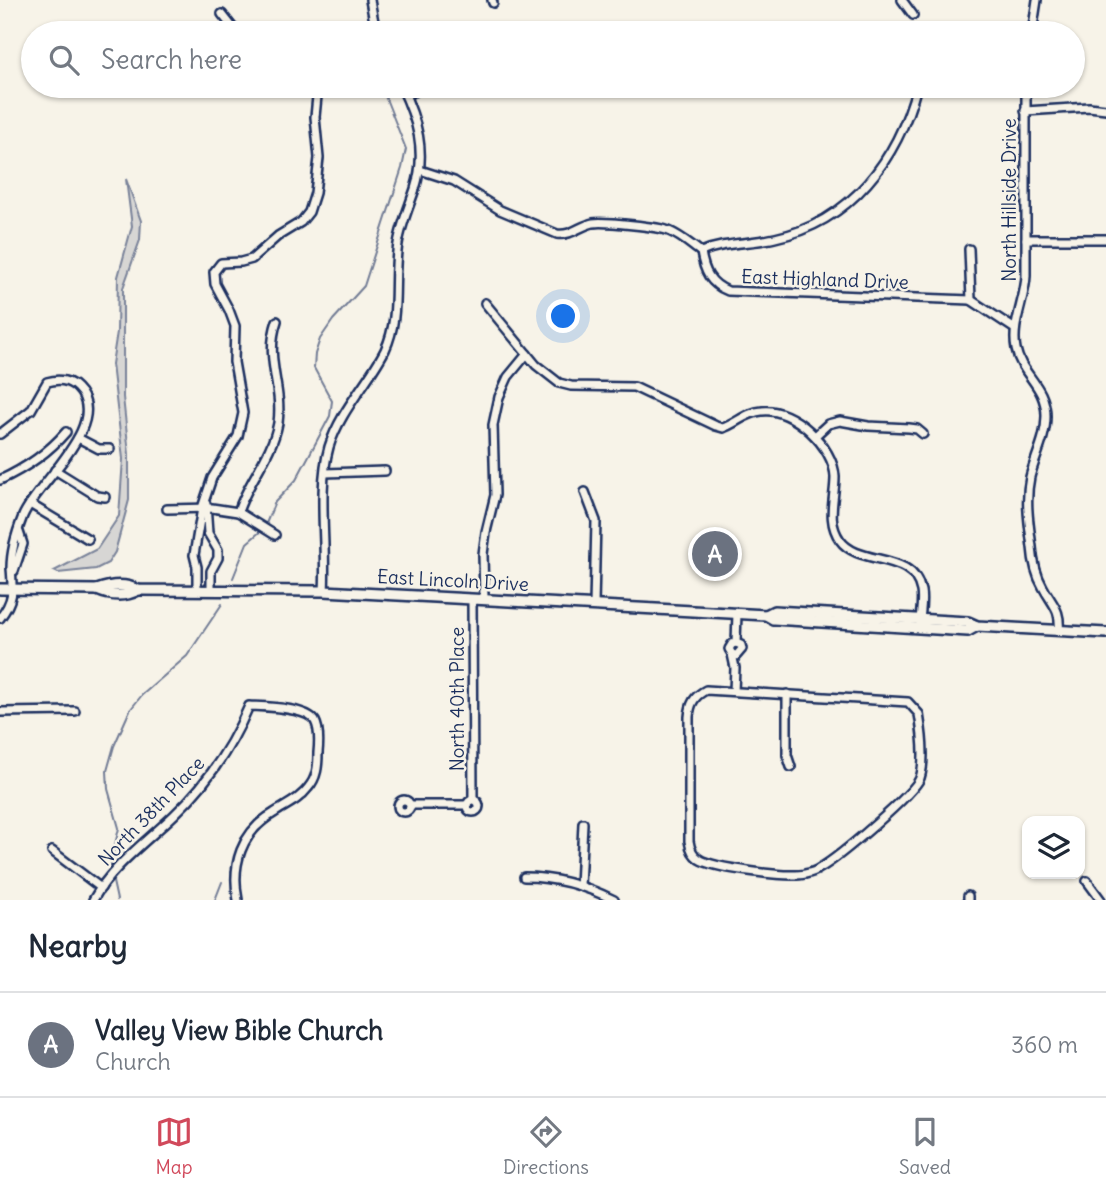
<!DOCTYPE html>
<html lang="en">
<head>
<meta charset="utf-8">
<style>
  :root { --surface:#fff; --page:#f6f6f7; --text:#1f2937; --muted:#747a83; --line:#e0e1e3; --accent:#d1495b }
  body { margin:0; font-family:Delius,sans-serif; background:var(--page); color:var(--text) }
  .controls { position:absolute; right:21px; bottom:21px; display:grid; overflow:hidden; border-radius:14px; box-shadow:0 2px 5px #0004 }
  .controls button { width:63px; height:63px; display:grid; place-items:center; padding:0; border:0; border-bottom:2px solid var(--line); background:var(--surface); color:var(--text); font:35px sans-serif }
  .you { position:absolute; left:564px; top:317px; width:24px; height:24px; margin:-18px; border:5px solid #fff; border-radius:50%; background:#1a73e8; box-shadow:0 0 0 10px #1a73e833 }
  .badge { display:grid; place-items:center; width:46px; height:46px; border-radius:50%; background:var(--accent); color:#fff; font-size:23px; font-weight:700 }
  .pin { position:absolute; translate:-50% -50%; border:4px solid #fff; box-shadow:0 2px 7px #0006 }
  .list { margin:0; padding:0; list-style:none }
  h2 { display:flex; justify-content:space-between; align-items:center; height:91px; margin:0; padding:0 28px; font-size:30px }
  h2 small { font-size:23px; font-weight:400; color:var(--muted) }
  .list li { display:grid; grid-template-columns:46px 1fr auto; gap:21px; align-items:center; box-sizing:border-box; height:105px; padding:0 28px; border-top:2px solid var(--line) }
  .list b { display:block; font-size:26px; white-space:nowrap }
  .list p { margin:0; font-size:23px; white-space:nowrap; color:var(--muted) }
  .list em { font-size:23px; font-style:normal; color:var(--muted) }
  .icon { flex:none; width:38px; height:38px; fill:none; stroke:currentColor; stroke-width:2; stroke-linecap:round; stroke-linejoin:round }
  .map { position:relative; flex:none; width:1106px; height:900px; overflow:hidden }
  .search { position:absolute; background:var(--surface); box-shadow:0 2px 5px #0004; left:21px; right:21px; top:21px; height:77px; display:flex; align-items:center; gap:18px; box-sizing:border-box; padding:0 24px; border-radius:38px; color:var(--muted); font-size:26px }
  .sheet { height:196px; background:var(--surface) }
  nav { display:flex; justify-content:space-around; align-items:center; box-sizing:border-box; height:98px; border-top:2px solid var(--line); background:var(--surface); font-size:19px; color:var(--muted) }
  nav a { display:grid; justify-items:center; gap:4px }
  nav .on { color:var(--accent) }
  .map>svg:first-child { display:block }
  .green { fill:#d7d6d4; stroke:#798299; stroke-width:2 }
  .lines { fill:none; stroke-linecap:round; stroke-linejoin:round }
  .stream { stroke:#727c95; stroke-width:2 }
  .minor-casing { stroke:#1b2f5e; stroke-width:12 }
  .major-casing { stroke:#1b2f5e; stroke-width:14 }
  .minor { stroke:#f7f3e8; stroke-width:7 }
  .major { stroke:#f7f3e8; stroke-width:9 }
  .labels { text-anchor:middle; stroke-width:5; stroke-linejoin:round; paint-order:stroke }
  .street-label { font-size:19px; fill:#1b2f5e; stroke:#f7f3e8 }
</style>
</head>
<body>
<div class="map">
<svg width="1106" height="900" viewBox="0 0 1106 900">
  <rect width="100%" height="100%" fill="#f7f3e8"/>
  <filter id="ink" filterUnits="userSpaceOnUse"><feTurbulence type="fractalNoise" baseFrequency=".0143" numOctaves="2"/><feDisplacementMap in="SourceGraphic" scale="14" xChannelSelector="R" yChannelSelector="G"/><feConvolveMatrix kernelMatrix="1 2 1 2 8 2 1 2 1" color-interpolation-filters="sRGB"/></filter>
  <g filter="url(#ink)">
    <polygon class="green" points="126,179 141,221 140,240 123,288 123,397 129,454 129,500 115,552 108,563 96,569 58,573 54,571 97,549 119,516 123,459 112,364 117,332 118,277 132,226"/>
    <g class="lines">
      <g class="stream">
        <polyline points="265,526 275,502 296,480 330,416 332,401 314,368 315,354 320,339 333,320 364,286 402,168 406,149 381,86"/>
        <polyline points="233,578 247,543 262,530"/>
        <polyline points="111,868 111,861 119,828 108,789 107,771 114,746 130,710 142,695 187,656 222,604"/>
        <polyline points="112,877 117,900"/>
        <polyline points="215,900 222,882"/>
      </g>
      <defs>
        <g id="minor">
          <polyline points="370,0 376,33"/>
          <polyline points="492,0 493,3"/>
          <polyline points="902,0 913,15"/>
          <polyline points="222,14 237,33"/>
          <polyline points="1032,33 1037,0"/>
          <path d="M1026,86v190c-1,24 -15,49 -10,73 5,26 30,36 30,67 0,22 -11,41 -16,61 -5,23 -1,47 2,70 1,14 4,28 11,40 10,19 18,22 16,44"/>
          <polyline points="406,95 428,86"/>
          <polyline points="1025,111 1089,107 1106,109"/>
          <path d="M420,170l34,11 46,29 57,24c14,2 23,-8 36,-11 10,-2 67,4 76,8 12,5 22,14 32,21"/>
          <polyline points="1026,239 1106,239"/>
          <polyline points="969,249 971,300 1015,329"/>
          <path d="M701,252c24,-10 49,-8 74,-14 76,-16 123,-79 142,-152"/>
          <path d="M701,252c3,19 9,32 27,39l243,9"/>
          <path d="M485,303l51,62 23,18 12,3 63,1 82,39 7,2c14,-5 24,-16 39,-17 31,-4 72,36 73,66 0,22 -9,43 5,63 19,27 73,10 81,51 2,11 -1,22 -1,33"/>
          <path d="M0,434l31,-24 16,-28c11,-3 21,-3 30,6 36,35 -41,96 -54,128 -6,15 -12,36 -12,52 2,23 3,32 -11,50"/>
          <polyline points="815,436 828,424 840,421 868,426 909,428 917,429 923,434"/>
          <polyline points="78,438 99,449 110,449"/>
          <polyline points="55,470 97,496 105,497"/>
          <polyline points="325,473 385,471"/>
          <path d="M0,480c26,-12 47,-26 66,-48"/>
          <polyline points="585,492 596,521 594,605"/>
          <polyline points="30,504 88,539"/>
          <polyline points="206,504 208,533 218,550 218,558 211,571 211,590"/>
          <polyline points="167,509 212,508 238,512 275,535"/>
          <path d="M238,512c10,-31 34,-56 40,-89 5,-37 -14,-63 -1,-102"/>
          <polyline points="14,571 23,544 19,532"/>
          <polyline points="197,590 197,567 194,555 202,508 212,478 238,436 243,413 234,362 235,326 229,310 215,284 214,272 221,263 241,262 252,259 278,236 301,222 309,212 315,193 319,158 315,117 318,86"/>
          <path d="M324,591c3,-44 -7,-102 5,-144 11,-36 39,-64 56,-97 16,-34 7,-70 13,-106 3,-19 11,-37 17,-55 12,-37 2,-70 -14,-103"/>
          <polyline points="472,599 473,799"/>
          <polyline points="484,599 483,554 486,532 495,495 493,425 499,397 508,377 527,354"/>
          <polyline points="736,643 741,645 742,649 736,656 732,654 729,649 732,644 736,643 737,613"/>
          <polyline points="732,654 735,668 734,691"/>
          <path d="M706,690l202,12 11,12c3,18 7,46 1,64 -6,16 -82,80 -100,90 -4,3 -10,5 -15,6 -16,4 -93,-6 -106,-15 -6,-4 -9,-11 -10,-18v-124c1,-13 5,-21 17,-27z"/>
          <polyline points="787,694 787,755 791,767"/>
          <polyline points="0,712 75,711"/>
          <circle cx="473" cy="806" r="6"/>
          <circle cx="404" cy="806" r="6"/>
          <polyline points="411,805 467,805"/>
          <polyline points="52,851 101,888"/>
          <path d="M524,877c31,0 62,9 90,23"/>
          <polyline points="1087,881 1101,900"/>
          <polyline points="580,886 583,823"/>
          <polyline points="968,896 968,900"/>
          <path d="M93,900c19,-34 53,-58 81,-85 34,-32 57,-67 75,-109 16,1 57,1 66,15 5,9 4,22 3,32 0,13 -1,25 -10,35 -9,12 -22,17 -34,25 -33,19 -43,52 -36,87"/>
        </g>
        <g id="major">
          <path d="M0,589l97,1c13,-5 28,-7 41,0l186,1 442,24 7,4 195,12 9,-5"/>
          <path d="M97,590c13,6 28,7 41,0"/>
          <polyline points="766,615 774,611 968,622 977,626 1106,633"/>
        </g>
      </defs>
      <use href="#minor" class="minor-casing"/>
      <use href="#major" class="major-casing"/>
      <use href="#minor" class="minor"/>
      <use href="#major" class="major"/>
    </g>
  </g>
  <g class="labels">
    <g class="street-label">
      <text transform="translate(1009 200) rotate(-90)" y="7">North Hillside Drive</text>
      <text transform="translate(825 279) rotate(2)" y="7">East Highland Drive</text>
      <text transform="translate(453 580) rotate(3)" y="7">East Lincoln Drive</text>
      <text transform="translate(457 699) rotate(-90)" y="7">North 40th Place</text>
      <text transform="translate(151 811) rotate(-46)" y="7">North 38th Place</text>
    </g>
  </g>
</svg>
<div class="controls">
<button><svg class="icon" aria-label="layers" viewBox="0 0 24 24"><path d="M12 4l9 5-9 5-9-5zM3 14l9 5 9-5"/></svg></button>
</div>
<div class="you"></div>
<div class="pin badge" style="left:715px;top:554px;background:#6b7280">A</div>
<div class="search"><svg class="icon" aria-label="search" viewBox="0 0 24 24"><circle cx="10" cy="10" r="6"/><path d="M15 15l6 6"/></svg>Search here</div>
</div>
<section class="sheet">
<h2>Nearby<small></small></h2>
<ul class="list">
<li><span class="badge" style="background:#6b7280">A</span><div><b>Valley View Bible Church</b><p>Church</p></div><em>360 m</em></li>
</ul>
</section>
<nav>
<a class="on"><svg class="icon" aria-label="map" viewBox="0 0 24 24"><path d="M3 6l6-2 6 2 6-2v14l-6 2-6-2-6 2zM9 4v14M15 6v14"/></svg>Map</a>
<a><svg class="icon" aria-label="directions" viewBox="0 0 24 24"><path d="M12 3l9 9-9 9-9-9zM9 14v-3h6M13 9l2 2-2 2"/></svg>Directions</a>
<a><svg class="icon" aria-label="saved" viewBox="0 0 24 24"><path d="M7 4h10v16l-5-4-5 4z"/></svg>Saved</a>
</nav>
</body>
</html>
